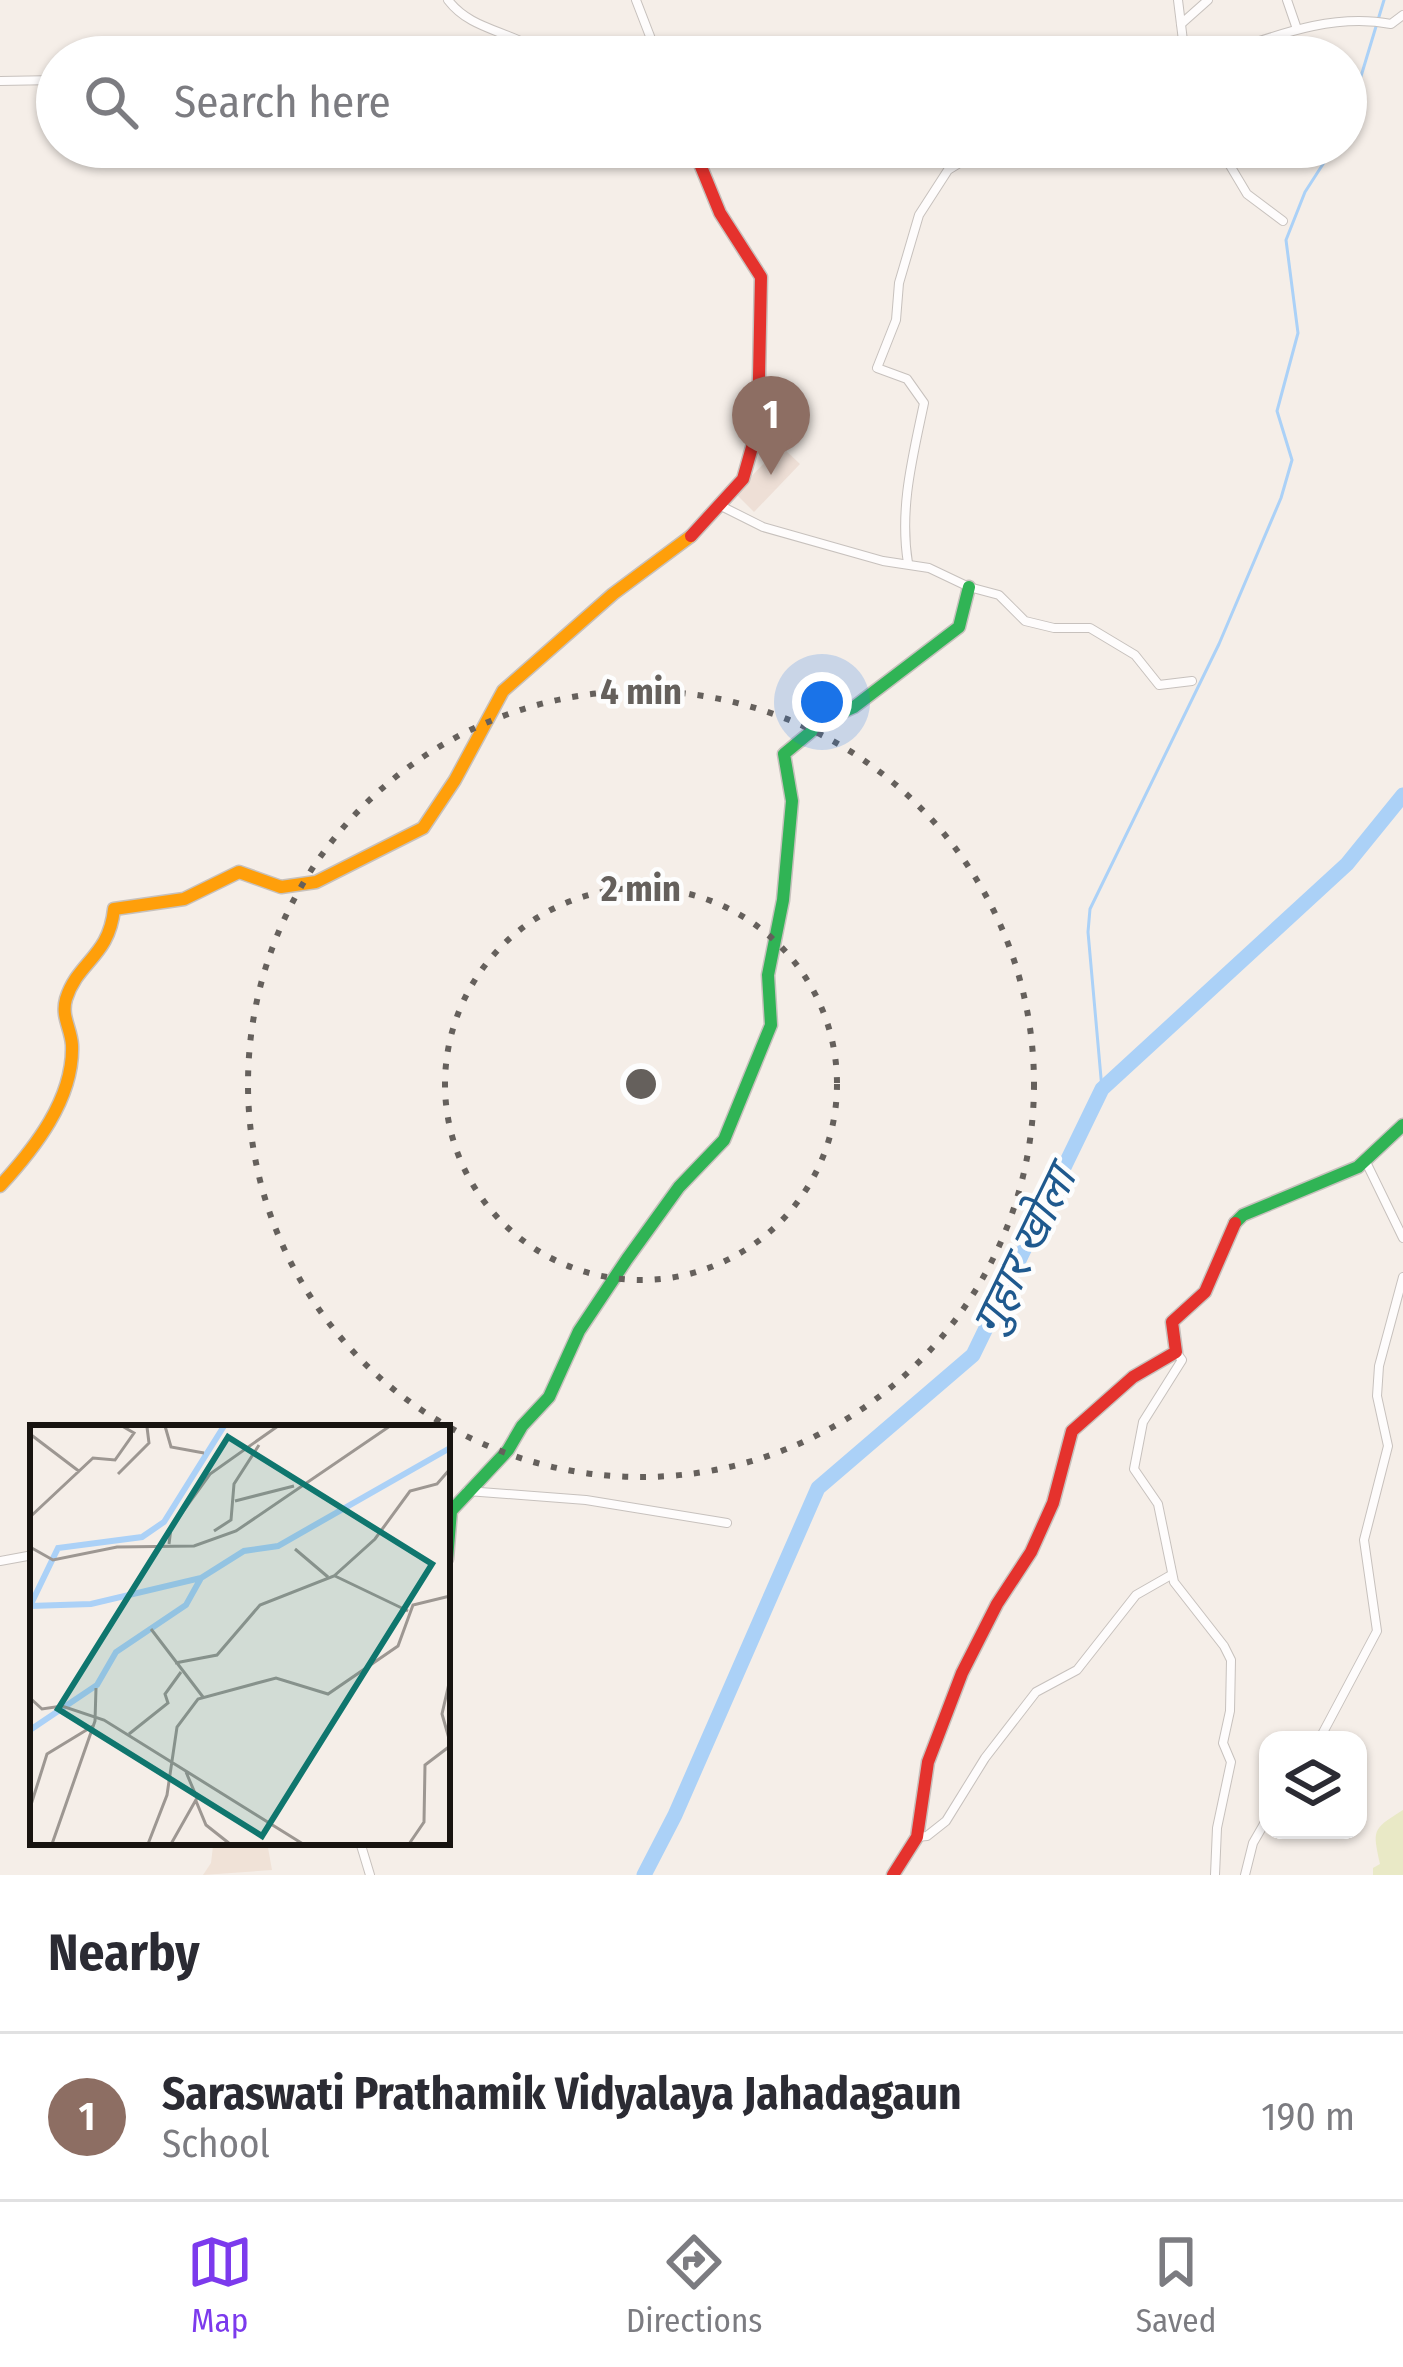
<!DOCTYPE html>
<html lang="en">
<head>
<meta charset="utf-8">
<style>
  :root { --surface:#fff; --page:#f7f7f7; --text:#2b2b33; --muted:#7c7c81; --line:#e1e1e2; --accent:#7c3aed }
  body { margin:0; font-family:"Fira Sans Condensed","Noto Sans Devanagari",sans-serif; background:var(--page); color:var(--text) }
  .controls { position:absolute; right:36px; bottom:36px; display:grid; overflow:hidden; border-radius:24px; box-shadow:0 3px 9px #0004 }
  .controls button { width:108px; height:108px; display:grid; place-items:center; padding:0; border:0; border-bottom:3px solid var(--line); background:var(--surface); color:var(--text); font:60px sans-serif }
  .you { position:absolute; left:822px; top:702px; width:42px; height:42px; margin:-30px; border:9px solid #fff; border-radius:50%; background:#1a73e8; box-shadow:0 0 0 18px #1a73e833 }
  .badge { display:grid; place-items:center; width:78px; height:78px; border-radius:50%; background:var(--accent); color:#fff; font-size:39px; font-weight:700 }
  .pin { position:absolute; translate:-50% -99px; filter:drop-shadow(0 3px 6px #0008) }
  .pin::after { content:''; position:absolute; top:63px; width:42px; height:36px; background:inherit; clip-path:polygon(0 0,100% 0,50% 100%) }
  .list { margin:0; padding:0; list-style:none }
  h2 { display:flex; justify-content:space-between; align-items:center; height:156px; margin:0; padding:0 48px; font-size:51px }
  h2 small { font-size:39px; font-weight:400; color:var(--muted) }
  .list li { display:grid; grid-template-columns:78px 1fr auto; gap:36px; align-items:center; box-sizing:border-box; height:168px; padding:0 48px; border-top:3px solid var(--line) }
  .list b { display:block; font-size:45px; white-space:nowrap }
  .list p { margin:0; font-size:39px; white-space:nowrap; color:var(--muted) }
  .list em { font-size:39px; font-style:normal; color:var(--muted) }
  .icon { flex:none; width:66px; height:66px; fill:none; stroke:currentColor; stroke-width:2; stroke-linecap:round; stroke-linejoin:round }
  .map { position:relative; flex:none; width:1403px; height:1875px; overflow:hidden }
  .search { position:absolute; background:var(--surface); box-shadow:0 3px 9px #0004; left:36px; right:36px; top:36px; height:132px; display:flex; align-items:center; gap:30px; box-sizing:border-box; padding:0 42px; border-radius:66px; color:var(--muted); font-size:45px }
  .sheet { height:324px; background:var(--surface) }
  nav { display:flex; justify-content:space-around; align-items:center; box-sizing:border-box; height:168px; border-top:3px solid var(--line); background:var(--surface); font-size:33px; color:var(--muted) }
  nav a { display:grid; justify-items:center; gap:6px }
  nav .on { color:var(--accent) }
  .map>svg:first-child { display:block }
  .built { fill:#f0e2d7 }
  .education { fill:#eedfd6 }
  .green { fill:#e9e9c6 }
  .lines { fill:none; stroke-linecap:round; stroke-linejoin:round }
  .stream { stroke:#abd1f7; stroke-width:3 }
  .river { stroke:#abd1f7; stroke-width:15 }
  .street-casing { stroke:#c7c1bd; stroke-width:10 }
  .fast-casing { stroke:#c7c1bd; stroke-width:15 }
  .slow-casing { stroke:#c7c1bd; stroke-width:15 }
  .jam-casing { stroke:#c7c1bd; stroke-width:15 }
  .street { stroke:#fefcfc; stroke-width:8 }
  .fast { stroke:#30b455; stroke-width:12 }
  .slow { stroke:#ff9f0a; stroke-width:12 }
  .jam { stroke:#e5322d; stroke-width:12 }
  .ring { fill:none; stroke:#65605c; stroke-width:6; stroke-dasharray:6 12 }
  .labels { text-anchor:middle; stroke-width:9; stroke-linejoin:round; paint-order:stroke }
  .water-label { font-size:45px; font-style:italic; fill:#1f598e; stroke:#fdfdfd }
  .inset-river { fill:none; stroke:#abd1f7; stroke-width:6 }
  .inset-road { fill:none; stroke:#9d9792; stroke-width:3 }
  .view { fill:#0f766e; fill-opacity:0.15; stroke:#0f766e; stroke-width:6 }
  .inset-edge { fill:none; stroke:#181410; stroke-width:6 }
  .centre { fill:#65605c; stroke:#fdfdfd; stroke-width:6 }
  .ring-label { font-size:36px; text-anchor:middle; font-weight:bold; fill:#65605c; stroke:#fdfdfd; stroke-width:9; stroke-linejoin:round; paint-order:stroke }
</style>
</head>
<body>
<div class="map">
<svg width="1403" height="1875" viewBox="0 0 1403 1875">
  <rect width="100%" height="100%" fill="#f5eee8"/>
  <polygon class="built" points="223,1842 227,1846 235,1842 267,1842 272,1870 203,1875 211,1863 213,1846"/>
  <polygon class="education" points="781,446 800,464 754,512 735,493"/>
  <path class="green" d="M1403,1810v65h-30v-7l7,-4c-7,-34 -9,-34 23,-54z"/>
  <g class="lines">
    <g class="stream">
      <polyline points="1346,126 1384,0"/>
      <polyline points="1102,1089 1088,932 1090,909 1219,644 1281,498 1292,460 1277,411 1298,333 1286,240 1305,192 1334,147"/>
    </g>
    <polyline class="river" points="644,1875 675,1815 818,1488 973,1355 1102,1089 1347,864 1403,795"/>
    <defs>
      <g id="street">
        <path d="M448,0c25,33 68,30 97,57"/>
        <polyline points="636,0 658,57"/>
        <polyline points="1178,0 1185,57"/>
        <polyline points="1287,0 1297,29"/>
        <polyline points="1181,24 1208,0"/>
        <path d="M1212,57c58,-19 118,-45 179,-33l12,-9"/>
        <polyline points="0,81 57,80"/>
        <polyline points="1219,147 1247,194 1283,221"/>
        <polyline points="721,506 763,527 883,561 929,568 969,587 999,595 1025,621 1054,628 1090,628 1135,655 1159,685 1192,681"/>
        <path d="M908,563c-9,-55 5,-107 16,-160l-17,-24 -30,-11 19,-48 3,-37 20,-68 29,-45 31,-19v-4"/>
        <polyline points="1365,1160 1403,1238"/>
        <polyline points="1176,1352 1182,1360 1143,1422 1134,1469 1158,1504 1174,1582 1224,1646 1231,1660 1230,1711 1223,1743 1231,1762 1217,1828 1215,1875"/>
        <polyline points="467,1491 586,1500 727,1523"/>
        <polyline points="0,1561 33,1555"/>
        <polyline points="1319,1740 1377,1631 1364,1540 1388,1446 1377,1396 1379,1366 1403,1277"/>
        <polyline points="917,1837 927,1836 946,1821 985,1758 1036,1692 1077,1670 1136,1595 1171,1575"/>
        <polyline points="360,1842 370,1875"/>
        <polyline points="1245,1875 1253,1843 1268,1817"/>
      </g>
      <g id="fast">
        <polyline points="1235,1223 1243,1215 1358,1167 1403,1125"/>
        <polyline points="447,1559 451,1511 508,1450 522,1426 549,1397 579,1331 627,1259 679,1187 724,1140 771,1025 768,975 783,900 792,801 784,754 825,720 854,707 959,627 969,587"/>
      </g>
      <path id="slow" d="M0,1186c34,-37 74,-87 72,-141 -1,-17 -11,-28 -6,-46 12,-38 43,-42 48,-90l70,-10 55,-27 42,15 35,-5 107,-54 32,-48 48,-89 110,-97 78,-58"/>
      <g id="jam">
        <polyline points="691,536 743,479 758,426 761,277 720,213 693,147"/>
        <polyline points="893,1875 917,1837 928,1762 962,1673 997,1604 1031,1552 1053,1503 1072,1431 1133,1377 1176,1352 1172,1322 1205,1292 1235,1223"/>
      </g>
    </defs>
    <use href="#street" class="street-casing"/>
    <use href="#fast" class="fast-casing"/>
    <use href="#slow" class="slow-casing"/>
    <use href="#jam" class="jam-casing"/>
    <use href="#street" class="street"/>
    <use href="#fast" class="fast"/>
    <use href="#slow" class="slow"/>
    <use href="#jam" class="jam"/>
  </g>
  <g class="ring">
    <circle cx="641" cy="1084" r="196"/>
    <circle cx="641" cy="1084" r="393"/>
  </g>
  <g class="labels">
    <g class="water-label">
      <text transform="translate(1023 1250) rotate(-64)" y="16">गुहार खोला</text>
    </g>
  </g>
  <g transform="translate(30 1425)">
    <rect width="420" height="420" fill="#f5eee8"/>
    <path class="inset-river" d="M1,179l27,-56 84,-11 22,-15 60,-96M0,181l61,-2 110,-26 43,-27 34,-5 172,-98M0,305l67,-45 19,-33 70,-47 15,-27"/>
    <path class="inset-road" d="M135,1l6,21 33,6M0,9l50,38M88,49l31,-31 -2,-16M205,76l59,-15M0,92l63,-59 22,2 19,-27 -12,-7M184,106l17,-11 3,-36 25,-39M139,119l2,-16 39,-54 68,-48M0,122l23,13 64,-13 77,-1 42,-15 154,-105M265,124l33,28M305,151l73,35M121,204l52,68M145,238l42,-8 43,-50 74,-29 41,-37 35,-48 27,-7 13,-15M420,254l-8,35 8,28M0,273l12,11 20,-3 42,14 199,124M99,309l39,-31 -3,-9 16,-22M166,376l10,24 24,19M0,383l17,-54 46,-28M22,419l43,-123 1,-33M118,419l19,-49 10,-68 21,-28 78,-21 52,16 70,-48 15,-41 37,-9M141,419l26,-46 -11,-26M379,419l15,-22 1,-57 25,-19"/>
    <path class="view" d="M198,12l204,127 -170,272 -204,-127z"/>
    <rect width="420" height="420" class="inset-edge"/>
  </g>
  <circle cx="641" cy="1084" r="18" class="centre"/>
  <g class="ring-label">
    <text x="641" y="704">4 min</text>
    <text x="641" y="901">2 min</text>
  </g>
</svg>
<div class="controls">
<button><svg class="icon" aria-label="layers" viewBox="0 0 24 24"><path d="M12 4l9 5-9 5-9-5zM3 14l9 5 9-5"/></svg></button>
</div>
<div class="you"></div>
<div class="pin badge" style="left:771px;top:475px;background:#8d6e63">1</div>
<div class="search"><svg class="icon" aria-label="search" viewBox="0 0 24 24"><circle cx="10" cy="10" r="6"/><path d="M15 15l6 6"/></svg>Search here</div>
</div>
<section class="sheet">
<h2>Nearby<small></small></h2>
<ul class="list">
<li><span class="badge" style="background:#8d6e63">1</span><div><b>Saraswati Prathamik Vidyalaya Jahadagaun</b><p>School</p></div><em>190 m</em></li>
</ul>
</section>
<nav>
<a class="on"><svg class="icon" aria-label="map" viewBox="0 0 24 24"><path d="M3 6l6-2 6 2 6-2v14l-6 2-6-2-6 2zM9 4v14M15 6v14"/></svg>Map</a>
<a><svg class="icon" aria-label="directions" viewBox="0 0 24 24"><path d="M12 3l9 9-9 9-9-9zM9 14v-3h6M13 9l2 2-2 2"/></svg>Directions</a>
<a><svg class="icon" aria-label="saved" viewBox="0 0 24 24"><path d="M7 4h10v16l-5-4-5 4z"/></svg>Saved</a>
</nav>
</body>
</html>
